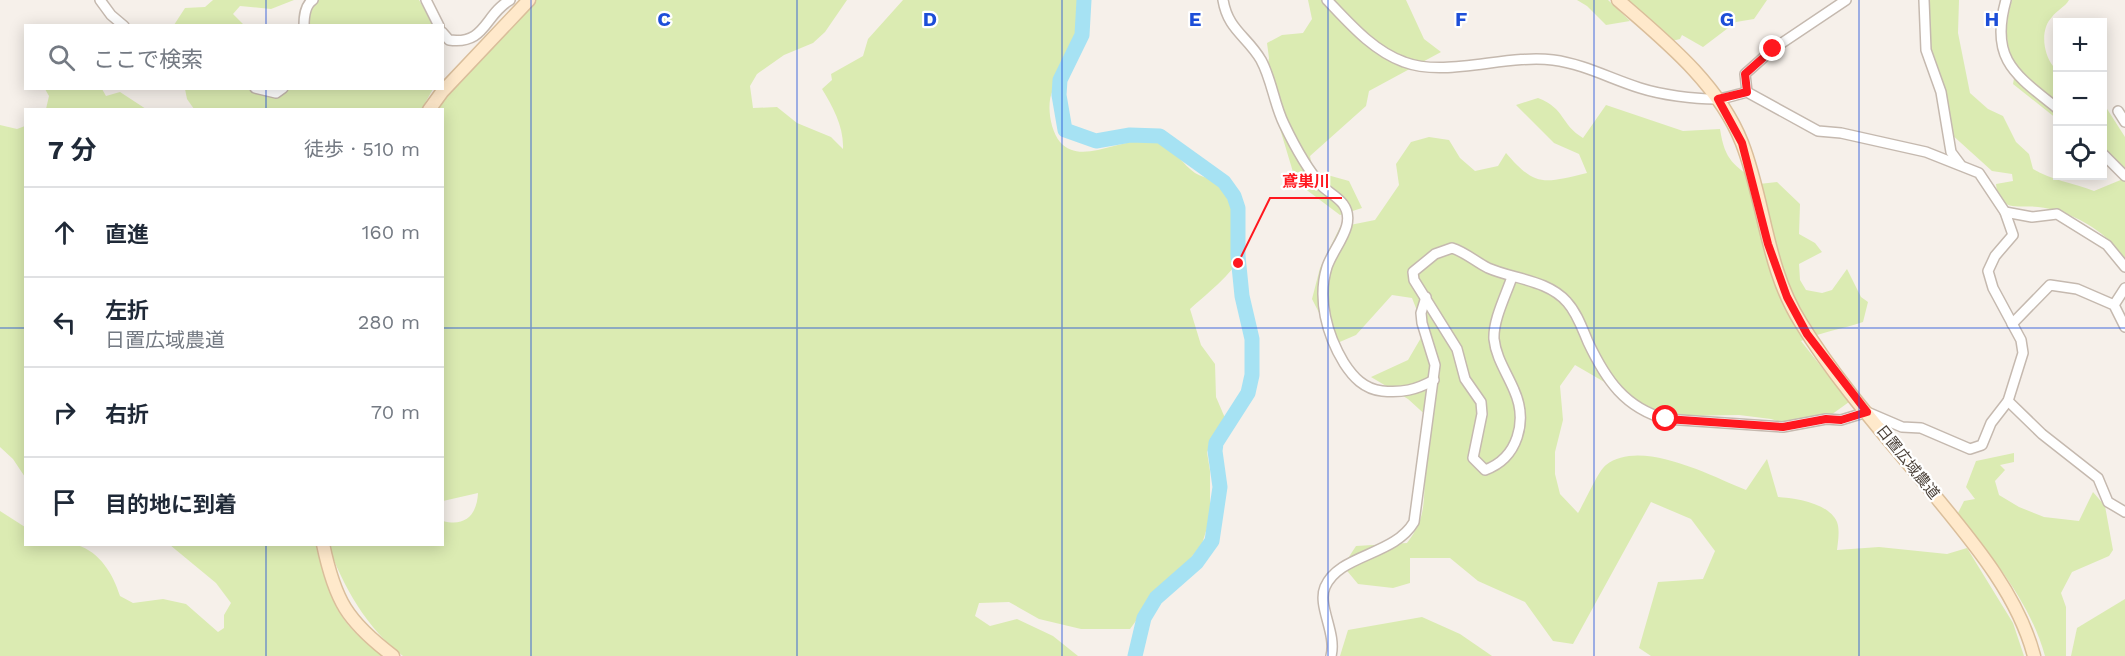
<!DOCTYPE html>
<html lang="ja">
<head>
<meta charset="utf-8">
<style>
  :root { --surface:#fff; --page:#f6f6f7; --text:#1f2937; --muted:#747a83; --line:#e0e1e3 }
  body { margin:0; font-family:"Work Sans","Noto Sans JP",sans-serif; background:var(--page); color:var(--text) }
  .controls { position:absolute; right:18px; top:18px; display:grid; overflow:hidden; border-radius:0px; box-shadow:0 3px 15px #0003 }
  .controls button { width:54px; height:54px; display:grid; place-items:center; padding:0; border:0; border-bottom:2px solid var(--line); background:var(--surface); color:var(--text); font:30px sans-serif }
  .stop { position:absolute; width:18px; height:18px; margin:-14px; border:4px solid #ff181f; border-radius:50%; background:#fff }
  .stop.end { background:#ff181f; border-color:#fff; box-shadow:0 2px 6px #0008 }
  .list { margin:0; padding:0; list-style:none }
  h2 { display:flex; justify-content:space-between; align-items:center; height:78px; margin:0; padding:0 24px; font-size:26px }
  h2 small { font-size:20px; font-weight:400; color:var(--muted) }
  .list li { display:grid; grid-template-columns:39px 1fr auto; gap:18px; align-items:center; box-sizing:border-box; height:90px; padding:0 24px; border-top:2px solid var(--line) }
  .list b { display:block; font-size:22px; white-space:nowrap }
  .list p { margin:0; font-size:20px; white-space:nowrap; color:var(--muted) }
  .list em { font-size:20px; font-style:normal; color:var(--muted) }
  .icon { flex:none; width:33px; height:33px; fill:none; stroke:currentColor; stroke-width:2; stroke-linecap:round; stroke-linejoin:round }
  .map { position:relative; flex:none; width:2125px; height:656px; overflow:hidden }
  .search { position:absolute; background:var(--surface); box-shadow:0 3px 15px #0003; left:24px; top:24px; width:420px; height:66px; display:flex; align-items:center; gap:15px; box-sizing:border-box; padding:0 21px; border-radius:0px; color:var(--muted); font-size:22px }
  .panel { position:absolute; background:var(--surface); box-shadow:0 3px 15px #0003; left:24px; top:108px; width:420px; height:438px; border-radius:0px }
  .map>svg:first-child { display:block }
  .green { fill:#dbebb2 }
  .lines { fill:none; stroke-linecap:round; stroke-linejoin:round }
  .river { stroke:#a6e2f3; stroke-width:15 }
  .street-casing { stroke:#c5b9af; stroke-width:12 }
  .secondary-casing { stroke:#dabe9b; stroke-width:15 }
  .street { stroke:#fff; stroke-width:9 }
  .secondary { stroke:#ffe9cb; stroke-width:12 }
  .route { stroke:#ff181f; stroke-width:8 }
  .grid { fill:none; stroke:#1d4ed8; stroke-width:1.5; stroke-opacity:0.55 }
  .labels { text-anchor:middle; stroke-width:4.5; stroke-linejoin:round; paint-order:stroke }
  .street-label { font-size:15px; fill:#4a4038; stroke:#fff }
  .grid-label { font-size:20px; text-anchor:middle; font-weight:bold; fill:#1d4ed8; stroke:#fff; stroke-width:4.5; stroke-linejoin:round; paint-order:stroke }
  .leader { fill:none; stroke:#ff181f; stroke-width:2 }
  .callout-dot { fill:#ff181f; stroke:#fff; stroke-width:2 }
  .callout-label { font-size:16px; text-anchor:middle; font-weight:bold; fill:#ff181f; stroke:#fff; stroke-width:4.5; stroke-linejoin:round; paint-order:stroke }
</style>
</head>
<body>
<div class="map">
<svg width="2125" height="656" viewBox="0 0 2125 656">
  <rect width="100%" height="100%" fill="#f6f0ea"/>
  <g class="green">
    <polygon points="213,0 294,0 271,9 240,6 233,14 244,25 174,25 185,8 205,7"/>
    <polygon points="312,0 419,0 434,25 308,25"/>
    <path d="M524,0h323l-22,32 -12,11 -29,12 -27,19 -7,12 3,22 24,-1 20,16 34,14 12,12c1,-22 -10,-42 -21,-60l10,-9 -1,-6 32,-18 5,-17 35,-39h181c7,24 0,53 -16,73 -5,6 -12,9 -15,17 -7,13 -3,40 7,52 23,27 70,-12 100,1 14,5 23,22 35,30 6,4 15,5 21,9 9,7 15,25 19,36 3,7 9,18 9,26 1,21 -39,51 -54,65l11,36 14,19 1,33 9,21 -18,34 3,19v47l-8,26 -16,20 -23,20 -33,45h-49l-42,-10 -30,-17 -30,1 -4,13 15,10 27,-7 36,17 25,20h-675c-36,-27 -60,-70 -75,-111l114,-1 1,-23c22,6 34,-6 35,-28l-35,8 -1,-391 -10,-1z"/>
    <polygon points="1308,0 1406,0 1424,39 1441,52 1369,91 1366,106 1310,156 1313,171 1349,181 1362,208 1340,215 1296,182 1265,79 1269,58 1267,43 1282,35 1303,33 1312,19"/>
    <polygon points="1577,0 1608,0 1630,21 1606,25 1587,6"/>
    <polygon points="1628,0 1767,0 1754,19 1736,22 1703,47 1682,35 1680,39 1672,41"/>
    <path d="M1919,0h40l-1,33 12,60 18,16 15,7 13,26 13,12 4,15c18,11 41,14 61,22l29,-12 2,2v78c-17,-27 -55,-49 -87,-52 -16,-2 -25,3 -40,-7l-2,-16 17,-3 -1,-7 -20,-3 -42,-38 -28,-81z"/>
    <path d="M2012,0h57c-4,7 -12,10 -17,17 -12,12 -9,36 1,49l4,-1v54l-44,-35 3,-17c-12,-21 -11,-44 -4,-67z"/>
    <polygon points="45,89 102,89 106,96 120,92 146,109 46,109 49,96"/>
    <polygon points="185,89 433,89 421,110 194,109 187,99"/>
    <path d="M1538,98c28,11 22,26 45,40l23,-33 77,26 37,-2c5,33 14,35 39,55l18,-2 23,22 -1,30 16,9 7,9 -23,12 1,16 6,10 16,3 10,-3 15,-21 14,28 7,5 -5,20c-21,7 -42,10 -62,19l48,61 -25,18 -24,8 -29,-9 -32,-4 -64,1 -24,-7 -76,-44 -15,21 3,34 -8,32v22l5,20 18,19c7,-11 20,-42 28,-48 35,-27 105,11 140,25l21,-31 11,38c17,1 51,6 59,25 3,8 1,20 0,28l42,-3 68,7 20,-6 46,75 11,33h-373l-12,-8 19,-66 45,-3 12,-28 -24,-32 -40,-17 -78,142 -20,-3 -28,-39 -47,-21 -28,-23h-40v25l-17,5 -35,-4 -15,-18 13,-20 51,-3c22,-28 16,-48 18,-81 1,-14 3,-28 5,-43l-22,-20 -37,-22 37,-17 17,-29 -13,-33 -20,-3 -36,40 -21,9 -23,-45 8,-31 20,-41 35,-7 24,-35 -3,-21 15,-22 18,-5 20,3 11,18 15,13 23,-5 8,-13c30,35 38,30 81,20l-8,-19 -25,-11 -38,-38z"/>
    <polygon points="2102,101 2125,137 2125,173 2115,173 2103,162"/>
    <polygon points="0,125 17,129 25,126 25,477 13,459 0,447"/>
    <path d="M2014,453v9l-14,3 5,5 -10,11 4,14 20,12 25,10 35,4 14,-29 12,14 8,44 -4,6 -37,16 -11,21 5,14v49h-21c-15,-55 -54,-99 -87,-143l6,-12 11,-2 -9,-12 10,-26z"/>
    <path d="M0,511l25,16 1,17c14,1 37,-4 51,1 23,7 36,29 43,51l13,7 30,-4 23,5 32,28 6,-4v-13l7,-12 -15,-20 -46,-38h149c14,57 14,75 65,111h-384z"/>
    <polygon points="2125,599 2125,656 2071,656 2077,628"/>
    <polygon points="1422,617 1460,634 1492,656 1340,656 1348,630"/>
  </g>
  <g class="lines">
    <polyline class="river" points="1084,0 1082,35 1060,80 1059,95 1065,130 1096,141 1130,135 1160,136 1224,182 1234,196 1238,208 1238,256 1242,296 1252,339 1252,375 1248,393 1216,443 1215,451 1220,487 1212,541 1197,562 1156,598 1144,618 1135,656"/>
    <defs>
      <g id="street">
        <polyline points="100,0 111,15 124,26"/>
        <polyline points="426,0 439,26"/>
        <path d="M1223,0c5,30 24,36 38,60 11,20 13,44 23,64 10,21 23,45 38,62 6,6 16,11 21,18 15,20 -10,44 -16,63 -10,32 0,68 17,96 9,14 20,26 38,28 20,2 34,-1 52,-11"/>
        <path d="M1327,0c22,23 46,51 77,62 42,16 102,-8 149,-2 31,4 58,19 87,28 22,7 53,11 76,11 10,0 22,-5 31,-7l71,39 23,2 85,19 53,21 26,39 8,23 -18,21 -7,15 5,17 28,52 2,13 -15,48 -17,22 -9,22 -12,4 -49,-21 -19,-1 -35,-15 -26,8 -15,-1 -43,8 -117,-8c-41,-11 -60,-39 -78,-77 -6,-14 -11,-29 -21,-40 -19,-22 -54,-23 -79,-34 -12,-6 -23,-16 -36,-20l-17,6 -22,18 1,8 43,69 8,30 16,23 1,12 -9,44 12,12c33,-12 43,-49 29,-80 -7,-17 -18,-32 -20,-51 -1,-19 12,-44 18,-62"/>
        <polyline points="1924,0 1926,50 1941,92 1951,152 1960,164"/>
        <path d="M2006,0c-17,60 10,75 52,109"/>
        <path d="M304,26c0,-10 1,-21 9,-26"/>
        <path d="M442,32l7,8c37,5 35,-25 61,-40"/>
        <polyline points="255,88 276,93 283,88"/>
        <polyline points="1747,92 1745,74 1773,49 1846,0"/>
        <polyline points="2118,111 2125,122"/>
        <polyline points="2102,153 2125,176"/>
        <polyline points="2005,212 2032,217 2057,214 2107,245 2125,267"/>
        <polyline points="2114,305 2125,288"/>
        <polyline points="2012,324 2050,285 2077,289 2114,305 2125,327"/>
        <polyline points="2008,401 2042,434 2098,478 2108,502 2125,512"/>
        <path d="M1331,656c6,-23 -14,-50 -6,-69 14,-33 69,-31 89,-65l21,-157 -13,-42 -1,-10 5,-16"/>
      </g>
      <g id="secondary">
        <path d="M1618,0c46,40 101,84 124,143 23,59 24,125 59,180 39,64 92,121 139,179 37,45 79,96 94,154"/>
        <polyline points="429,110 442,92 529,0"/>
        <path d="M323,544c12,57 24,77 70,112"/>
      </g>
    </defs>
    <use href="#street" class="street-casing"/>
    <use href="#secondary" class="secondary-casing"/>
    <use href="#street" class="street"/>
    <use href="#secondary" class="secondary"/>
  </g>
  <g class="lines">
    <polyline class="route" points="1666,419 1783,427 1826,419 1841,420 1867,412 1807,334 1787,297 1768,244 1742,143 1718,99 1747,92 1745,74 1773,49"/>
  </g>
  <path class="grid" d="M266,0v26M531,0v656M797,0v656M1062,0v656M1328,0v656M1594,0v656M1859,0v656M266,88v22M0,328h26M442,328h1683M266,544v112"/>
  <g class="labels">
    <g class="street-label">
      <text transform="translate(1908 462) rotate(51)" y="5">日置広域農道</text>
    </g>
  </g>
  <g class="grid-label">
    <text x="664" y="26">C</text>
    <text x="930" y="26">D</text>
    <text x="1195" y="26">E</text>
    <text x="1461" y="26">F</text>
    <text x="1727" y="26">G</text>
    <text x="1992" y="26">H</text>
  </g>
  <path class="leader" d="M1238 263L1270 198H1342"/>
  <circle class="callout-dot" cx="1238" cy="263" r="6"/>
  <g class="callout-label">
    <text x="1306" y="187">鳶巣川</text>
  </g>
</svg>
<div class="controls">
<button>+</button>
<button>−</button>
<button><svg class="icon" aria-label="locate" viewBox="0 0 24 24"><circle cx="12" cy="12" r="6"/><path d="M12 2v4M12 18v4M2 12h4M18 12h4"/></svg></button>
</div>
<div class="stop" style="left:1666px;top:419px"></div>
<div class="stop end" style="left:1773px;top:49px"></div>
<div class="search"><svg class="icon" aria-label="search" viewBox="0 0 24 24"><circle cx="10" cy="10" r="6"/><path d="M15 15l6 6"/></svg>ここで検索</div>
<section class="panel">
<h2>7 分<small>徒歩 · 510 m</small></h2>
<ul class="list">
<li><svg class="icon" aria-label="ahead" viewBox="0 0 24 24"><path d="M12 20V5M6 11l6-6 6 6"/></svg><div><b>直進</b></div><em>160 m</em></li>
<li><svg class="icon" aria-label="left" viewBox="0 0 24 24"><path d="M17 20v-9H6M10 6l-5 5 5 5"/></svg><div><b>左折</b><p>日置広域農道</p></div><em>280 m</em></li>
<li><svg class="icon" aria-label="right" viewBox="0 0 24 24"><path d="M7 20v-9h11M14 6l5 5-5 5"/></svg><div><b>右折</b></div><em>70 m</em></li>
<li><svg class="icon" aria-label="arrive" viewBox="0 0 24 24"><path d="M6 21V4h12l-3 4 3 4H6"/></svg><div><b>目的地に到着</b></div></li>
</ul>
</section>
</div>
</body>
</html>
